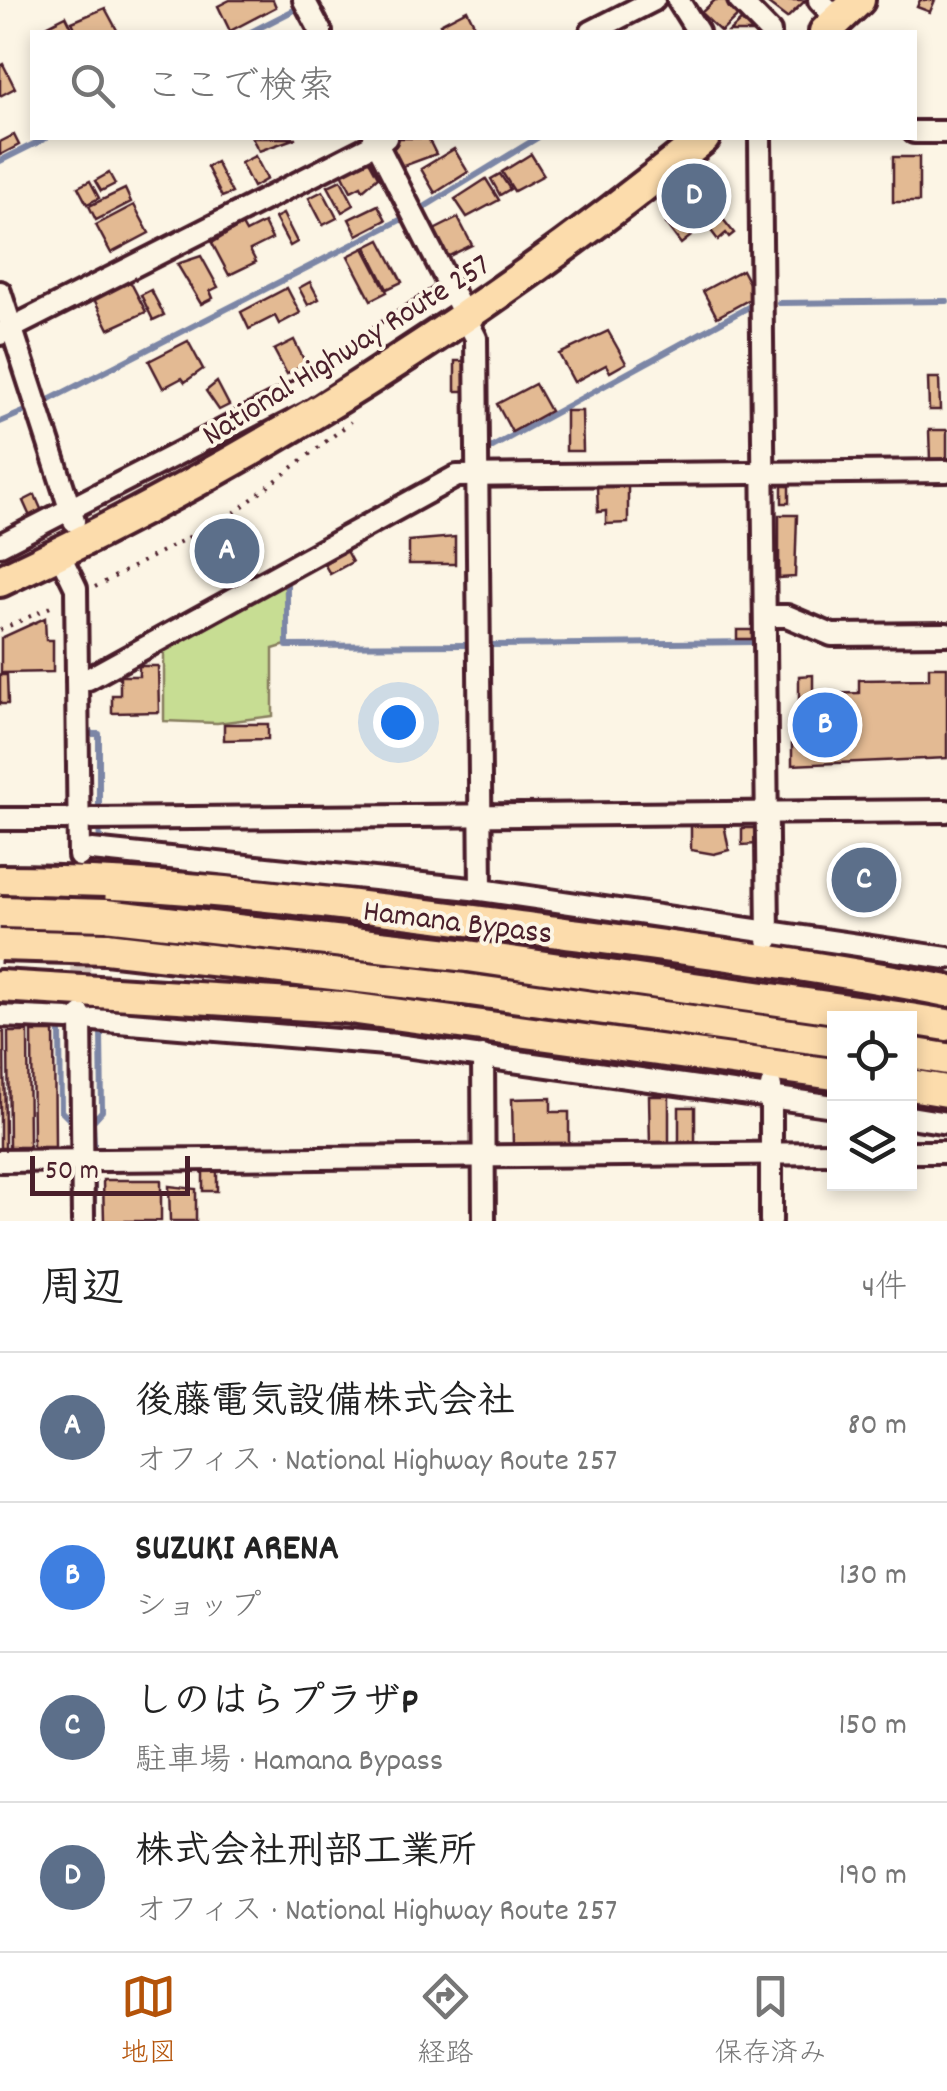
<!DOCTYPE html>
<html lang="ja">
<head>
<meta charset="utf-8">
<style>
  :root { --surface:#fff; --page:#f2f2f2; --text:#222; --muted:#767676; --line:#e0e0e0; --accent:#b45309 }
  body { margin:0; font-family:Dekko,"Klee One",sans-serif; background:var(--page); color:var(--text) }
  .controls { position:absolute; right:30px; bottom:30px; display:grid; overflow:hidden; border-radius:0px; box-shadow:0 5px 15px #0003 }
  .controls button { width:90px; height:90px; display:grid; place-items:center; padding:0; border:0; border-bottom:2px solid var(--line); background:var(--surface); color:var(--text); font:50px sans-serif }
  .scale { position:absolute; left:30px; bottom:25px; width:160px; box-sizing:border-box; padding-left:10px; border:5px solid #4a1f2b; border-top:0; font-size:28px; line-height:35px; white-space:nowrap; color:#4a1f2b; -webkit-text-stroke:8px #fcf5e5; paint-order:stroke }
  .you { position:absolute; left:398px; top:722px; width:35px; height:35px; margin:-25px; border:8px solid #fff; border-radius:50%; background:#1a73e8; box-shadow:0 0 0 15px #1a73e833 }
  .badge { display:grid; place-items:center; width:65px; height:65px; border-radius:50%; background:var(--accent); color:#fff; font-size:32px; font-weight:700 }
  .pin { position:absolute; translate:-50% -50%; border:5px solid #fff; box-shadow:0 2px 10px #0006 }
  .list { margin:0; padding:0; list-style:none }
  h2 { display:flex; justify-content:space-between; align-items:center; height:130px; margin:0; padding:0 40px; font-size:42px }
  h2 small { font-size:32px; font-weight:400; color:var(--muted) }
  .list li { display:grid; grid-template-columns:65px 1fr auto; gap:30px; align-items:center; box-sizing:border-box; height:150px; padding:0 40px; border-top:2px solid var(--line) }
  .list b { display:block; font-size:38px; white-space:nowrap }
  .list p { margin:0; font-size:32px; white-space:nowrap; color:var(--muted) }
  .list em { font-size:32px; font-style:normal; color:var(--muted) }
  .icon { flex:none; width:55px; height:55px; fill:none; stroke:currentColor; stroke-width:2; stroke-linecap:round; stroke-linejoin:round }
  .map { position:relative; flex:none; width:947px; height:1221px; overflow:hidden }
  .search { position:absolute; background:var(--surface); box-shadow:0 5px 15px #0003; left:30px; right:30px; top:30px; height:110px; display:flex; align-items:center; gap:25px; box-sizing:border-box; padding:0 35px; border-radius:0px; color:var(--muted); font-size:38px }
  .sheet { height:730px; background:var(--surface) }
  nav { display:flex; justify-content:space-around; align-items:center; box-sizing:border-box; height:140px; border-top:2px solid var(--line); background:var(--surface); font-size:28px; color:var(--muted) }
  nav a { display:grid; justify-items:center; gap:5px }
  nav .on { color:var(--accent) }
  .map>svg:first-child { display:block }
  .green { fill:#c7dd93; stroke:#887e5f; stroke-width:2.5 }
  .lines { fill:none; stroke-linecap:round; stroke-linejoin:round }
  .stream { stroke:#7c86a6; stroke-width:6 }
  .building { fill:#e3ba93; stroke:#4a1f2b; stroke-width:2.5 }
  .minor-tunnel { stroke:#d8cac0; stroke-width:20; stroke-dasharray:20 10; stroke-linecap:butt }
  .minor-casing { stroke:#4a1f2b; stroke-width:28 }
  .highway-casing { stroke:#4a1f2b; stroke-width:38 }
  .path { stroke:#4a1f2b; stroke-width:4; stroke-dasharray:2.5 8; stroke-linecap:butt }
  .minor { stroke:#fcf5e5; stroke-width:20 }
  .highway { stroke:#fcdcac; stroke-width:30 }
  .highway-bridge-casing { stroke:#4a1f2b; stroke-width:38; stroke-linecap:butt }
  .highway-bridge { stroke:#fcdcac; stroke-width:30 }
  .labels { text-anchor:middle; stroke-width:8; stroke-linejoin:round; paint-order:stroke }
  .street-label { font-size:32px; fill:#4a1f2b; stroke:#fcf5e5 }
</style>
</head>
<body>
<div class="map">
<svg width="947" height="1221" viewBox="0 0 947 1221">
  <rect width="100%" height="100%" fill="#fcf5e5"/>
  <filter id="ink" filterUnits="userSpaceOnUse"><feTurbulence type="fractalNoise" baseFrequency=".01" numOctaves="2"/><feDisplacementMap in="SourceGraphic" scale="20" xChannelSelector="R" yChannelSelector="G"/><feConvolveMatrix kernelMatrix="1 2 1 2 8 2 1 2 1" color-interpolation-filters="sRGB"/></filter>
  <g filter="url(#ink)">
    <polygon class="green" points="279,582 285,588 286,645 273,649 273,716 217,723 164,721 164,647"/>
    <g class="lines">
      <g class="stream">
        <polyline points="251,32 298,8"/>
        <polyline points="0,161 46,138"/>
        <polyline points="421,209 537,138"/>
        <polyline points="779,303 947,301"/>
        <polyline points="45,402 404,218"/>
        <polyline points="0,422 28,410"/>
        <polyline points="485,451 754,304"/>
        <polyline points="287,583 287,646 469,645"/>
        <polyline points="175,620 203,604"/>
        <polyline points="489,645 755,642"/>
        <polyline points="87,726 91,734 99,734 99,811"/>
        <polyline points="99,827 100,840"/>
        <polyline points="60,1032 61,1111 74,1124"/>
        <polyline points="94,1145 93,1121 102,1111 101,1031"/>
        <polyline points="781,1171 782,1221"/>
        <polyline points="94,1177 94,1221"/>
      </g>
    </g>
    <g class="building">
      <polygon points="230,0 273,0 276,7 230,31 218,6"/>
      <polygon points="715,0 729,0 741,13 721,32 701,13"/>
      <polygon points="763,0 806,0 787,18"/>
      <polygon points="920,0 935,0 930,12 917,7"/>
      <polygon points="105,8 118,32 77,32 72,22"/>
      <polygon points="467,10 478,32 445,32 440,24"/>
      <polygon points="66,16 74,32 39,32 48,25"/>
      <polygon points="744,18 757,32 729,32"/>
      <polygon points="3,64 15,88 0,96 0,66"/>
      <polygon points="14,135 19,145 0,155 0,142"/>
      <polygon points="252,138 296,138 259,151"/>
      <polygon points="400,138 428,138 436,154 401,167 389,143"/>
      <polygon points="454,149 468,172 435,193 421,169"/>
      <polygon points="531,154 544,175 514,191 502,172"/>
      <polygon points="366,155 378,177 363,190 361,186 351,191 340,169"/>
      <polygon points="255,156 267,179 253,187 241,163"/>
      <rect x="893" y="157" width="26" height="45"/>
      <polygon points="216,162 232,193 222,197 207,167"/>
      <polygon points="109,173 115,184 101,191 95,181"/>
      <polygon points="500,174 510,189 500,195 491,179"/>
      <polygon points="486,179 499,200 467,217 455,199"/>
      <polygon points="341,180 354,205 342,212 328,186"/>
      <polygon points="90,181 99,198 87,204 78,187"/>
      <polygon points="696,185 734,233 729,237 726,233 718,240 706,224 681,244 666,224 675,217 667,207"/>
      <polygon points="125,189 131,202 96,220 89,206"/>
      <polygon points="323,191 337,218 323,225 309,198"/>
      <polygon points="134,205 149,233 111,253 96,225"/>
      <polygon points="378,205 386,220 357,235 349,219"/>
      <polygon points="283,214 297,242 290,246 275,218"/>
      <polygon points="458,218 472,245 447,257 434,230"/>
      <polygon points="264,223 272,239 250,250 256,262 229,275 212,243 242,225 246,232"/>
      <polygon points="380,240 402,282 387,289 366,247"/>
      <polygon points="364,248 387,292 371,300 348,256"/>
      <polygon points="201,256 218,287 210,291 213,298 201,304 177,264"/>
      <polygon points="742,270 750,285 750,299 717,317 703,291"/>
      <polygon points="130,281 146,312 109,329 94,299"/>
      <polygon points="310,282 319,299 308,305 299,288"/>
      <polygon points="287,288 300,313 279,324 275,316 249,329 241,312"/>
      <polygon points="151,290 164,315 153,320 141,295"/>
      <polygon points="608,331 626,363 610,372 606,365 574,382 559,354"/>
      <polygon points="294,340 306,364 287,374 274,350"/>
      <polygon points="188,341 203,369 185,382 182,378 163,388 149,361"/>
      <rect x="455" y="361" width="11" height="30"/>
      <polygon points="928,378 939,378 940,410 929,410"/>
      <polygon points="217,382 229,405 219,410 206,391"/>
      <polygon points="535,384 550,411 512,432 497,404"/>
      <polygon points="566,411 582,411 583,451 566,451"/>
      <polygon points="929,430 947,430 947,460 930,460"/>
      <polygon points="597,486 628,486 628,523 606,524 606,511 598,512"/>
      <rect x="782" y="486" width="7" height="17"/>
      <polygon points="35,495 44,516 32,521 23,501"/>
      <polygon points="779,515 797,515 795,577 779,578"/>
      <polygon points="234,520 256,561 219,581 197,541"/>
      <polygon points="455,537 455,564 409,564 409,541"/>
      <polygon points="344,547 352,562 330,574 322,560"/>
      <polygon points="45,618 46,640 53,640 53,672 1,673 1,638"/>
      <rect x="737" y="630" width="15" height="9"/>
      <polygon points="139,666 158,666 159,712 112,713 112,695 120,695 120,676 139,676"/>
      <polygon points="929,667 947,667 947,758 792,765 792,723 799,723 799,676 813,675 813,694 859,693 859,680 929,679"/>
      <polygon points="0,675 7,675 8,704 0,704"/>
      <polygon points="224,724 268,724 268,739 224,740"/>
      <polygon points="691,824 724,824 729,850 714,854 691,850"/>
      <polygon points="742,828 756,828 757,844 742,845"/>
      <polygon points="0,1032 4,1032 5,1148 0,1148"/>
      <polygon points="8,1032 28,1032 29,1147 9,1147"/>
      <polygon points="32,1032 54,1032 55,1147 33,1147"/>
      <polygon points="649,1096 669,1096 669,1146 650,1147"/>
      <polygon points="551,1098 551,1112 569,1112 569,1145 513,1146 512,1099"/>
      <rect x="679" y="1107" width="16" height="37"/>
      <rect x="203" y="1170" width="14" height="21"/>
      <polygon points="103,1180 161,1180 161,1221 104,1221"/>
      <polygon points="169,1186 196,1189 196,1221 170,1221"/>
    </g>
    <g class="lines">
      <polyline class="minor-tunnel" points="79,902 81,1003"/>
      <defs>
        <g id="minor">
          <polyline points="304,0 321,32"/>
          <polyline points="678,0 698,32"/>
          <polyline points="739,0 770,32"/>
          <polyline points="819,0 838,20"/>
          <polyline points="591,32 654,0"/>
          <polyline points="914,132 947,132"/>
          <polyline points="374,138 476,338 481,890"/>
          <polyline points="760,138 768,940"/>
          <polyline points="0,292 74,521"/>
          <polyline points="0,334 386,138"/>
          <polyline points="0,545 297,392 452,290"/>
          <polyline points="59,553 76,588 79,856"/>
          <polyline points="765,616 787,616 832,635 947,634"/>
          <polyline points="77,679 88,679 457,476 947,471"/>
          <polyline points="0,819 66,819"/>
          <polyline points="91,819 947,811"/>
          <polyline points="92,850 481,890 947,958"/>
          <polyline points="81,1015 83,1221"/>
          <polyline points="0,1016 68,1019"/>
          <polyline points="94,1020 397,1045 834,1106"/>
          <polyline points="483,1056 484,1221"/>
          <polyline points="910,1117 947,1123"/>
          <polyline points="910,1152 947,1152"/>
          <polyline points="0,1161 834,1153"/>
          <polyline points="771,1221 771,1086"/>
        </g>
        <g id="highway">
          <polyline points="825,32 859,0"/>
          <path d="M0,581c253,-118 488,-267 704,-443"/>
          <path d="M0,881c174,0 347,23 520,46 142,19 286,36 427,64"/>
          <polyline points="105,915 468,956 905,1018"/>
          <polyline points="106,948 463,989 834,1041"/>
          <polyline points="0,986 342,1007 834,1074"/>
          <polyline points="910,1019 947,1025"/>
          <polyline points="910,1053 947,1059"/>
          <polyline points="910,1085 947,1091"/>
        </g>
      </defs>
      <use href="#minor" class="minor-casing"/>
      <use href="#highway" class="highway-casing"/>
      <g class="path">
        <polyline points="95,587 234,513 351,422"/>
        <polyline points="0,630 55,605"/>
      </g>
      <use href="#minor" class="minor"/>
      <use href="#highway" class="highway"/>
      <defs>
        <g id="highway-bridge">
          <polyline points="0,912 105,915"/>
          <polyline points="0,945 106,948"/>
        </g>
      </defs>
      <use href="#highway-bridge" class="highway-bridge-casing"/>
      <use href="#highway-bridge" class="highway-bridge"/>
    </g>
  </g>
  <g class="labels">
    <g class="street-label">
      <text transform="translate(345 348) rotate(-32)" y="11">National Highway Route 257</text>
      <text transform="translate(458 920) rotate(7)" y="11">Hamana Bypass</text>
    </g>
  </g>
</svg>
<div class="controls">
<button><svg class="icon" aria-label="locate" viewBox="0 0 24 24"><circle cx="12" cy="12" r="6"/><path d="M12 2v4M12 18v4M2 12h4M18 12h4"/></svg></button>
<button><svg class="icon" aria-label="layers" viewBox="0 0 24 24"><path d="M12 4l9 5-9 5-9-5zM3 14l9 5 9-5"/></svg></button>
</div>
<div class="scale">50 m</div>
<div class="you"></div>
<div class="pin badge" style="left:227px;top:551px;background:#5c6f8a">A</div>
<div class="pin badge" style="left:825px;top:725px;background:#3f7fe0">B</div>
<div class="pin badge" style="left:864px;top:880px;background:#5c6f8a">C</div>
<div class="pin badge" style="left:694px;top:196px;background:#5c6f8a">D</div>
<div class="search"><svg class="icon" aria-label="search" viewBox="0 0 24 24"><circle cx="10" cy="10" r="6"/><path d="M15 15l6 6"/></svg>ここで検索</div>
</div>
<section class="sheet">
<h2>周辺<small>4件</small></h2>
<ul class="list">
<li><span class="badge" style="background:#5c6f8a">A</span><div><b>後藤電気設備株式会社</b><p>オフィス · National Highway Route 257</p></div><em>80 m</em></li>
<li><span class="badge" style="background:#3f7fe0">B</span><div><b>SUZUKI ARENA</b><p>ショップ</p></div><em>130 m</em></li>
<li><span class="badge" style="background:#5c6f8a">C</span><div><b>しのはらプラザP</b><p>駐車場 · Hamana Bypass</p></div><em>150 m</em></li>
<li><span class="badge" style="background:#5c6f8a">D</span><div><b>株式会社刑部工業所</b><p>オフィス · National Highway Route 257</p></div><em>190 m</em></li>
</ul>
</section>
<nav>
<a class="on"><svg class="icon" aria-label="map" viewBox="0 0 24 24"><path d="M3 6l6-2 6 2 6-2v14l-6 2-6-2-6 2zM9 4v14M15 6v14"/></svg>地図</a>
<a><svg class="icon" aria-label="directions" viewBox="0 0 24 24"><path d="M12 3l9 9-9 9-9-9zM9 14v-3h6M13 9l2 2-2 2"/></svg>経路</a>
<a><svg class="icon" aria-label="saved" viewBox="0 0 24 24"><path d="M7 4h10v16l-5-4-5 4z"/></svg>保存済み</a>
</nav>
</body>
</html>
